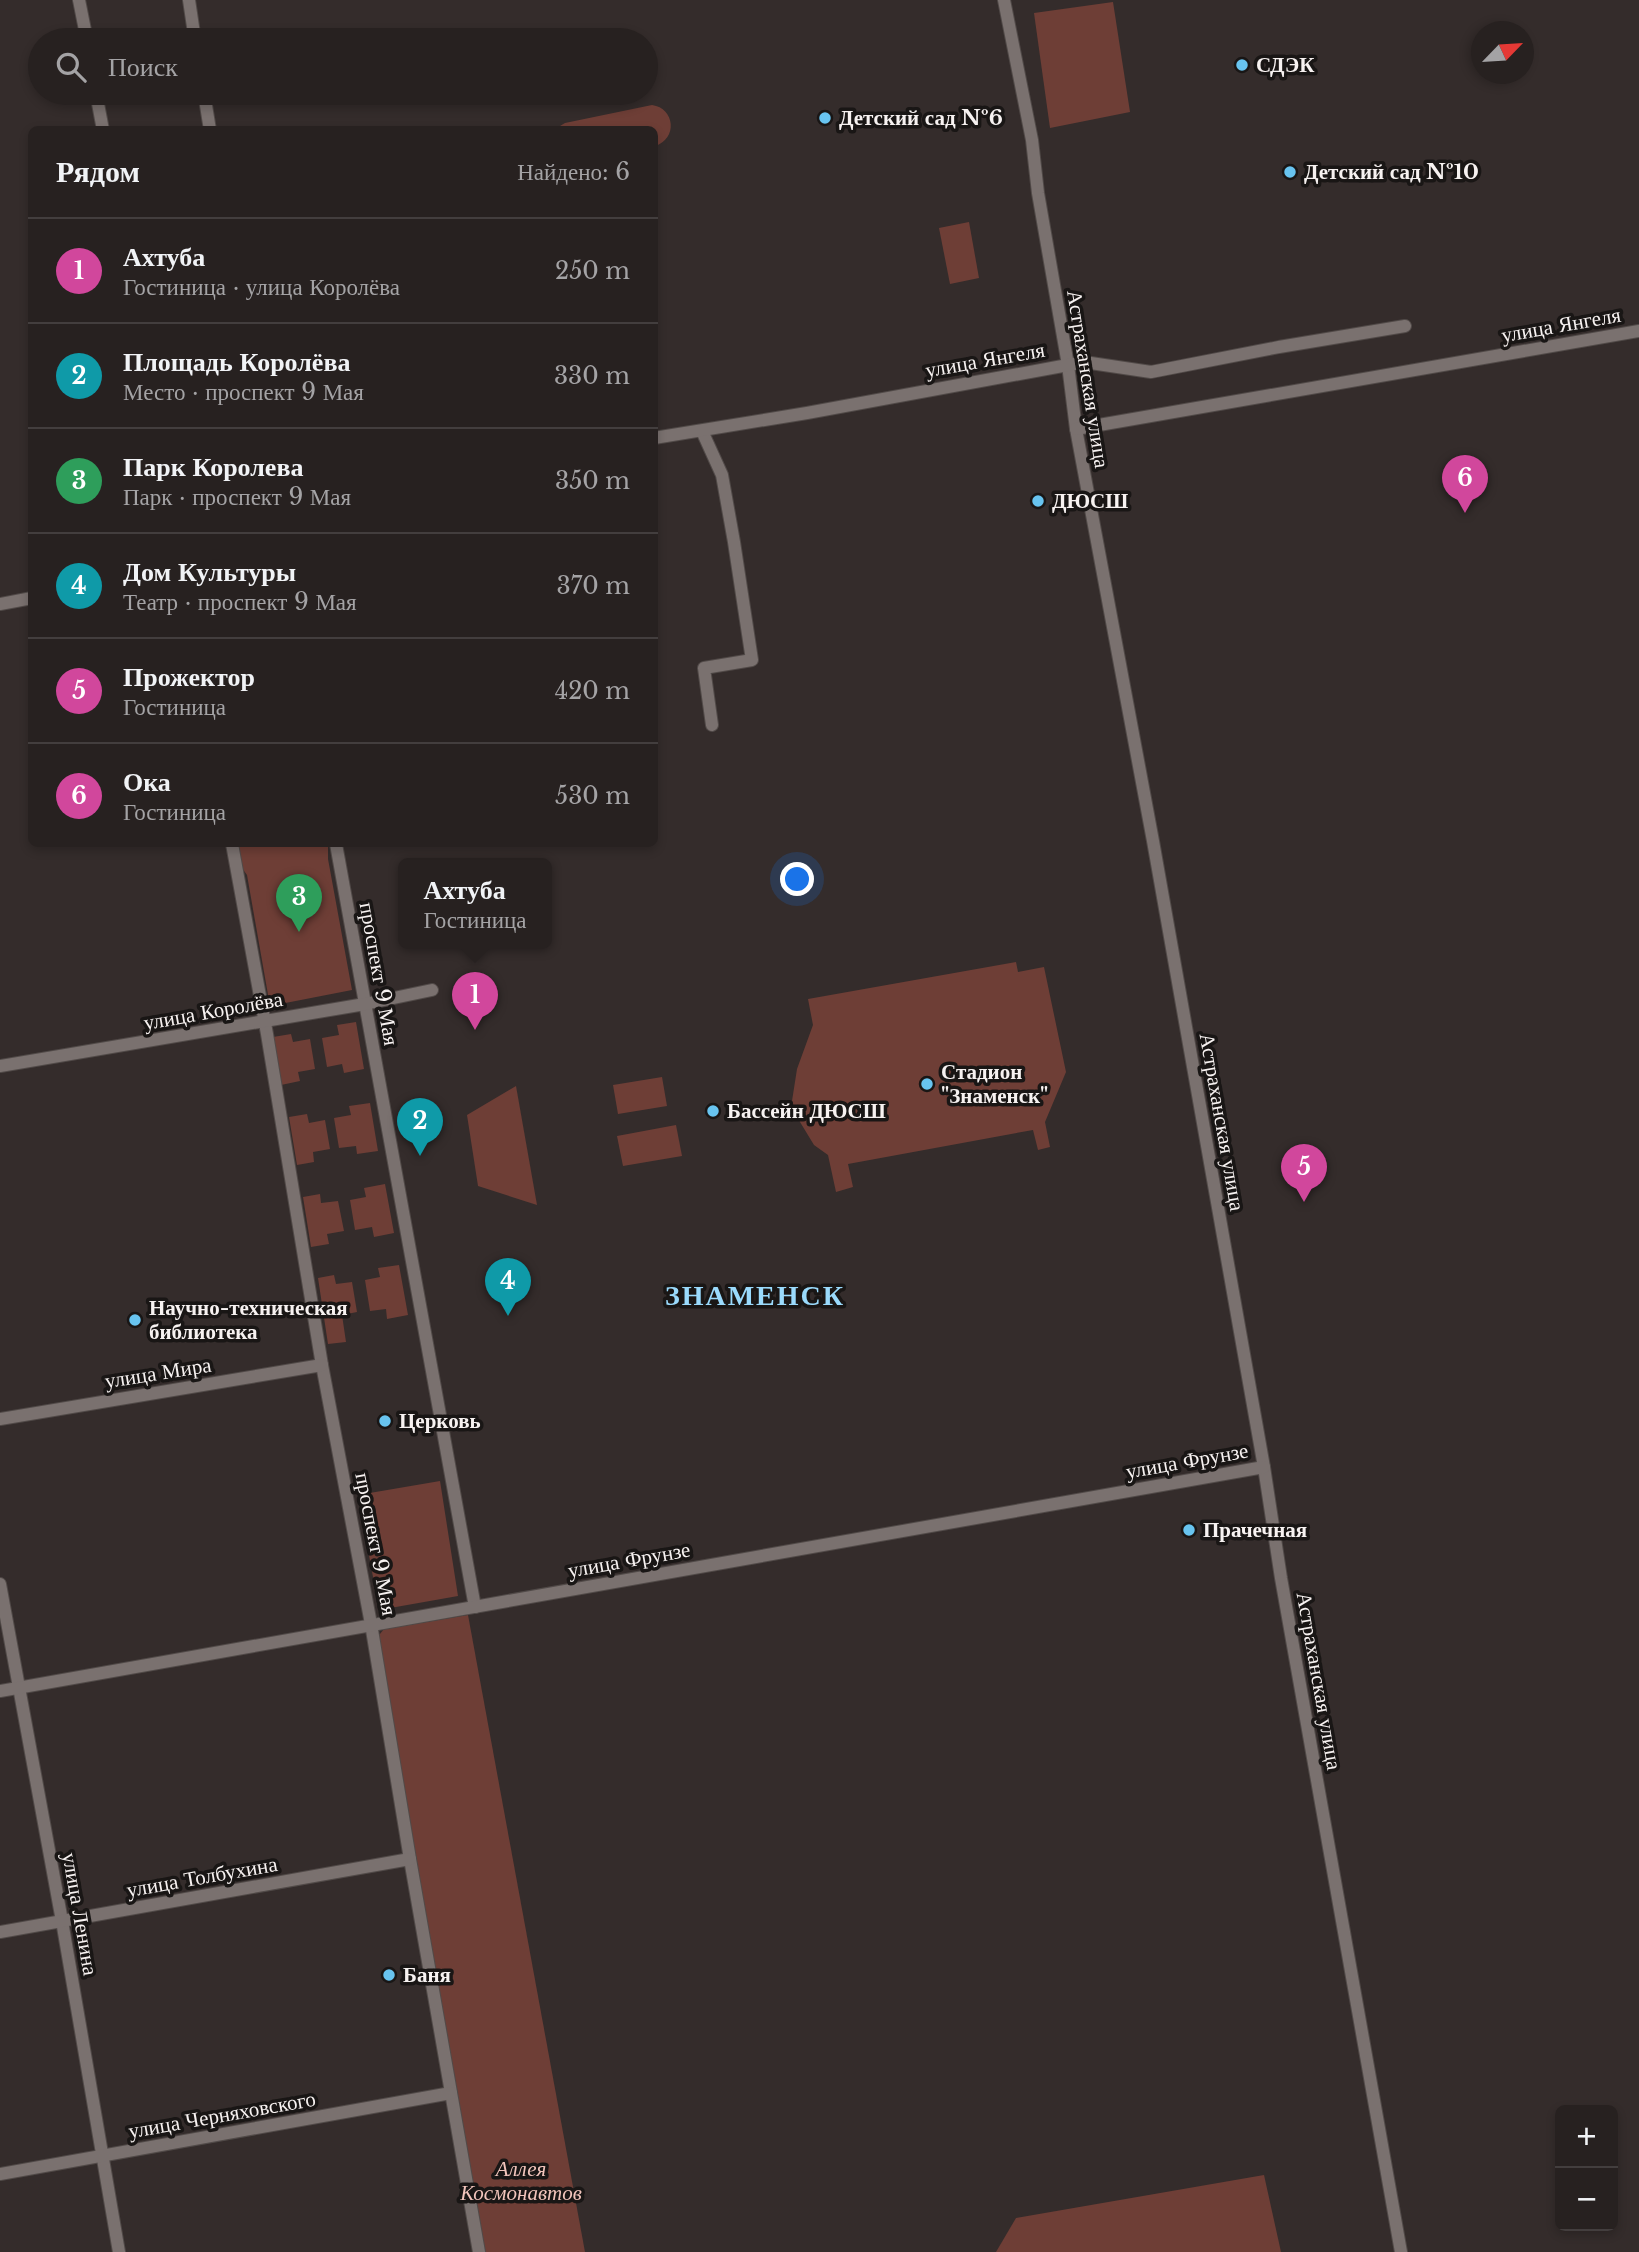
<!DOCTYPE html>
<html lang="ru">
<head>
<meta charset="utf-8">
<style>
  :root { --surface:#272120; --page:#332e2d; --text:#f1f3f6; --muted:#a4a3a5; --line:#433e3e; --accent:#bca0f2 }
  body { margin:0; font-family:"Libre Baskerville",serif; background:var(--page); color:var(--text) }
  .controls { position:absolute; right:21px; bottom:21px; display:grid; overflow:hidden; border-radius:10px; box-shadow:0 4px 10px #0003 }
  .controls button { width:63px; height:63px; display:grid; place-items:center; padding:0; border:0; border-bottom:2px solid var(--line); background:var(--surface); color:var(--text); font:35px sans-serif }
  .compass { position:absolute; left:1471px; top:21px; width:63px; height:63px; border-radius:50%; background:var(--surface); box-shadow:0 4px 10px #0003; rotate:65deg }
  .you { position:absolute; left:798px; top:880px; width:24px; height:24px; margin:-18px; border:5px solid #fff; border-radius:50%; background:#1a73e8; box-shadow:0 0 0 10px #1a73e833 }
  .badge { display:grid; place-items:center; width:46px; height:46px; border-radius:50%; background:var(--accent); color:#fff; font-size:23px; font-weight:700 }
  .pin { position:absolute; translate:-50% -58px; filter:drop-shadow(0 2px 4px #0008) }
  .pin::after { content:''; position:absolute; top:37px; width:24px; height:21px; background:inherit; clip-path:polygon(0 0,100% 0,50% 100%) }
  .popup { position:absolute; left:398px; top:858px; width:154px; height:91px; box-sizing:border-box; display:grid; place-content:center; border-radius:10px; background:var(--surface); filter:drop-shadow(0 2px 5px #0005); font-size:23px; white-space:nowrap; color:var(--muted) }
  .popup b { font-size:26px; color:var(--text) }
  .popup::after { content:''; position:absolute; left:50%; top:100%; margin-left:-14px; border:14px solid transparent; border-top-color:var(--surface) }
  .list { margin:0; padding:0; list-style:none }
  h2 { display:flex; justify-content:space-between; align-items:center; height:91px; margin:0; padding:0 28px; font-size:30px }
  h2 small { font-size:23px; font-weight:400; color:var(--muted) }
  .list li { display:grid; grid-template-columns:46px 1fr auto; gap:21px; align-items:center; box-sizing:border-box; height:105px; padding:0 28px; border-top:2px solid var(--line) }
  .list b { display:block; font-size:26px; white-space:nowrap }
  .list p { margin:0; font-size:23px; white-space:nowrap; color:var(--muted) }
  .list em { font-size:23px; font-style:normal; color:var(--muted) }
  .icon { flex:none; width:38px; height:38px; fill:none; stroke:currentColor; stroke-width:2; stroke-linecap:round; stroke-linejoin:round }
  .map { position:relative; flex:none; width:1639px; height:2252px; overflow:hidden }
  .search { position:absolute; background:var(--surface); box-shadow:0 4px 10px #0003; left:28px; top:28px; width:630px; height:77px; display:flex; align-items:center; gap:18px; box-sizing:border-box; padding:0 24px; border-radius:38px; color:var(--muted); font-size:26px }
  .panel { position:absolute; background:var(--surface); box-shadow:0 4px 10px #0003; left:28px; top:126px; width:630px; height:721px; border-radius:10px }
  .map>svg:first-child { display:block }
  .green { fill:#6e3e36 }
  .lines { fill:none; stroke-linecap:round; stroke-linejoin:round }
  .minor-casing { stroke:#514a48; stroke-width:14 }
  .minor { stroke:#7a716f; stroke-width:12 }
  .poi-dot { fill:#68c4f0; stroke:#191615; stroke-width:2.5 }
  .labels { text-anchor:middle; stroke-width:7; stroke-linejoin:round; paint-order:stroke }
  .poi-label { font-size:21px; font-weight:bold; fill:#f7f2f1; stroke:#191615; text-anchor:start }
  .street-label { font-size:21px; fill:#f7f2f1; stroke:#191615 }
  .park-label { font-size:21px; font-style:italic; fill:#f2c5bc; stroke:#191615 }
  .district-label { font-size:28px; font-weight:bold; letter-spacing:2px; fill:#9adafc; stroke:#191615 }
</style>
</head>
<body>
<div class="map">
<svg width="1639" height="2252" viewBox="0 0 1639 2252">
  <rect width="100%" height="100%" fill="#342c2b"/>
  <g class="green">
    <polygon points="1113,2 1130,112 1050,128 1034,13"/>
    <path d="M652,105c23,3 26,34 3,41l-1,-16 -99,-1 10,-6z"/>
    <polygon points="969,222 979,278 950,284 939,228"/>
    <polygon points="238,844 328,844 328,859 352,990 270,1006 247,875 242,868"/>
    <polygon points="1016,962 1018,972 1044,967 1066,1072 1045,1122 1050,1147 1038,1150 1033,1130 848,1164 853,1187 836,1192 828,1155 814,1145 800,1122 792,1101 797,1069 813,1025 808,999"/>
    <polygon points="356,1022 364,1069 344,1073 342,1064 327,1067 322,1038 339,1035 337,1025"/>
    <polygon points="291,1034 293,1042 310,1039 315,1069 298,1072 300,1081 281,1085 273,1037"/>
    <polygon points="662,1077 667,1106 618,1114 613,1085"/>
    <polygon points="516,1086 537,1205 478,1186 467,1115"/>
    <polygon points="370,1103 378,1151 357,1154 356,1146 339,1148 334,1118 351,1115 349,1106"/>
    <polygon points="307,1114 309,1123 325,1120 330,1149 313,1152 314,1162 297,1165 289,1117"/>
    <polygon points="676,1125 682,1156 623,1166 617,1136"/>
    <polygon points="385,1184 394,1233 374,1237 372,1227 355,1230 350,1200 366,1197 364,1188"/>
    <polygon points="320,1194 321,1203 338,1201 344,1231 327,1234 329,1244 311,1247 303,1197"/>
    <polygon points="399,1265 408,1315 387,1319 386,1309 370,1311 365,1280 380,1277 378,1268"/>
    <polygon points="334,1275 336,1284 352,1282 357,1312 342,1315 346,1342 328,1344 318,1278"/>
    <polygon points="440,1481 458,1596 379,1610 358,1495"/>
    <polygon points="468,1615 585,2252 483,2252 375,1640 384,1629"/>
    <polygon points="1264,2175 1281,2252 996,2252 1016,2218"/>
  </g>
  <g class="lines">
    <defs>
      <g id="minor">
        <polyline points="79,0 87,40"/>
        <polyline points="189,0 195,40"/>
        <polyline points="1004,0 1032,140 1038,193 1068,365 1076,429 1153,841 1264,1467 1281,1578 1401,2252"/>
        <polyline points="96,93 103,130"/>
        <polyline points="204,93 210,130"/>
        <polyline points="1076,429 1639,331"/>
        <polyline points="702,431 722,475 734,542 752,660 704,668 712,725"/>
        <polyline points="654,438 807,413 1068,365 1084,362 1151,372 1279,347 1405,326"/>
        <polyline points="0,604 32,598"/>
        <polyline points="232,844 267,1034 322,1365 371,1624 410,1859 479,2252"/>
        <polyline points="336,844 475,1607"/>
        <polyline points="0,1066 365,1004 432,990"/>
        <polyline points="0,1419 322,1365"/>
        <polyline points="0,1584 62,1921 119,2252"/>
        <polyline points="0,1691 1264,1467"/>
        <polyline points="0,1932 410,1859"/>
        <polyline points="0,2174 451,2093"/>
      </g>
    </defs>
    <use href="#minor" class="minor-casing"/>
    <use href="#minor" class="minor"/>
  </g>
  <g class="poi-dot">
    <circle cx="1242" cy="65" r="7"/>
    <circle cx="825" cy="118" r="7"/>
    <circle cx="1290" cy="172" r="7"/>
    <circle cx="1038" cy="501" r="7"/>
    <circle cx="927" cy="1084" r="7"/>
    <circle cx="713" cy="1111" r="7"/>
    <circle cx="135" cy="1320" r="7"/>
    <circle cx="385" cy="1421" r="7"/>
    <circle cx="1189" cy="1530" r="7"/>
    <circle cx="389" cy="1975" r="7"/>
  </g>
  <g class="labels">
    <g class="poi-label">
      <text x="1256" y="72">СДЭК</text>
      <text x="839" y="125">Детский сад №6</text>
      <text x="1304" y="179">Детский сад №10</text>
      <text x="1052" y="508">ДЮСШ</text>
      <text x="941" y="1079">Стадион<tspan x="941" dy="24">"Знаменск"</tspan></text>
      <text x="727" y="1118">Бассейн ДЮСШ</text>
      <text x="149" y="1315">Научно-техническая<tspan x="149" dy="24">библиотека</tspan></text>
      <text x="399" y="1428">Церковь</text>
      <text x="1203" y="1537">Прачечная</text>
      <text x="403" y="1982">Баня</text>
    </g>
    <g class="street-label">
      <text transform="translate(1561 325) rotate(-10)" y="7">улица Янгеля</text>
      <text transform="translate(985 360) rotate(-10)" y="7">улица Янгеля</text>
      <text transform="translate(1088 379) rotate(81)" y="7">Астраханская улица</text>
      <text transform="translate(379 974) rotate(80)" y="7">проспект 9 Мая</text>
      <text transform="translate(213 1011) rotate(-10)" y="7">улица Королёва</text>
      <text transform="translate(1222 1122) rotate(80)" y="7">Астраханская улица</text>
      <text transform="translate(158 1373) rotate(-9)" y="7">улица Мира</text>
      <text transform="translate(1187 1461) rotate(-10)" y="7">улица Фрунзе</text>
      <text transform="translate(376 1544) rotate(79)" y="7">проспект 9 Мая</text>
      <text transform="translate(629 1560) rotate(-10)" y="7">улица Фрунзе</text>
      <text transform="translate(1319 1681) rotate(80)" y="7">Астраханская улица</text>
      <text transform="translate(202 1877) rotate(-10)" y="7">улица Толбухина</text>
      <text transform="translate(80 1914) rotate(80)" y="7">улица Ленина</text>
      <text transform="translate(222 2115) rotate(-10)" y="7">улица Черняховского</text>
    </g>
    <g class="park-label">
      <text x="521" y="2176">Аллея<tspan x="521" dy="24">Космонавтов</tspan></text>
    </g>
    <g class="district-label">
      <text x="755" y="1305">ЗНАМЕНСК</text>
    </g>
  </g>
</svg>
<div class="controls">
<button>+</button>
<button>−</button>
</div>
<svg class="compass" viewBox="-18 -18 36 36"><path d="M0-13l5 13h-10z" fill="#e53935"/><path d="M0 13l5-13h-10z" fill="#a4a3a5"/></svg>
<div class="you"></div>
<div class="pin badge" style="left:475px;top:1030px;background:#d1479c">1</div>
<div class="popup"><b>Ахтуба</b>Гостиница</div>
<div class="pin badge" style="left:420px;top:1156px;background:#0f9aa8">2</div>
<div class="pin badge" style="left:299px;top:932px;background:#2e9e5b">3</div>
<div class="pin badge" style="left:508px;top:1316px;background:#0f9aa8">4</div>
<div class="pin badge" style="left:1304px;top:1202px;background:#d1479c">5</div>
<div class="pin badge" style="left:1465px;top:513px;background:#d1479c">6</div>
<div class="search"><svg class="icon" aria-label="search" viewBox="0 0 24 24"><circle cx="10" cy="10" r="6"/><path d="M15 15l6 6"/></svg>Поиск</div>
<section class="panel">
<h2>Рядом<small>Найдено: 6</small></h2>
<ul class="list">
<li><span class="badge" style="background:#d1479c">1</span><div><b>Ахтуба</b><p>Гостиница · улица Королёва</p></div><em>250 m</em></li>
<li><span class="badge" style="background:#0f9aa8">2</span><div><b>Площадь Королёва</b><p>Место · проспект 9 Мая</p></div><em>330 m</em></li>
<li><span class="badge" style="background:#2e9e5b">3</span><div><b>Парк Королева</b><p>Парк · проспект 9 Мая</p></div><em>350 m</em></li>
<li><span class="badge" style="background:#0f9aa8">4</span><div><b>Дом Культуры</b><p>Театр · проспект 9 Мая</p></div><em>370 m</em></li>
<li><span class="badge" style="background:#d1479c">5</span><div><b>Прожектор</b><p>Гостиница</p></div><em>420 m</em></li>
<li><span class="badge" style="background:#d1479c">6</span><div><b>Ока</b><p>Гостиница</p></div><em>530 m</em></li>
</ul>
</section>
</div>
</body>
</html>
